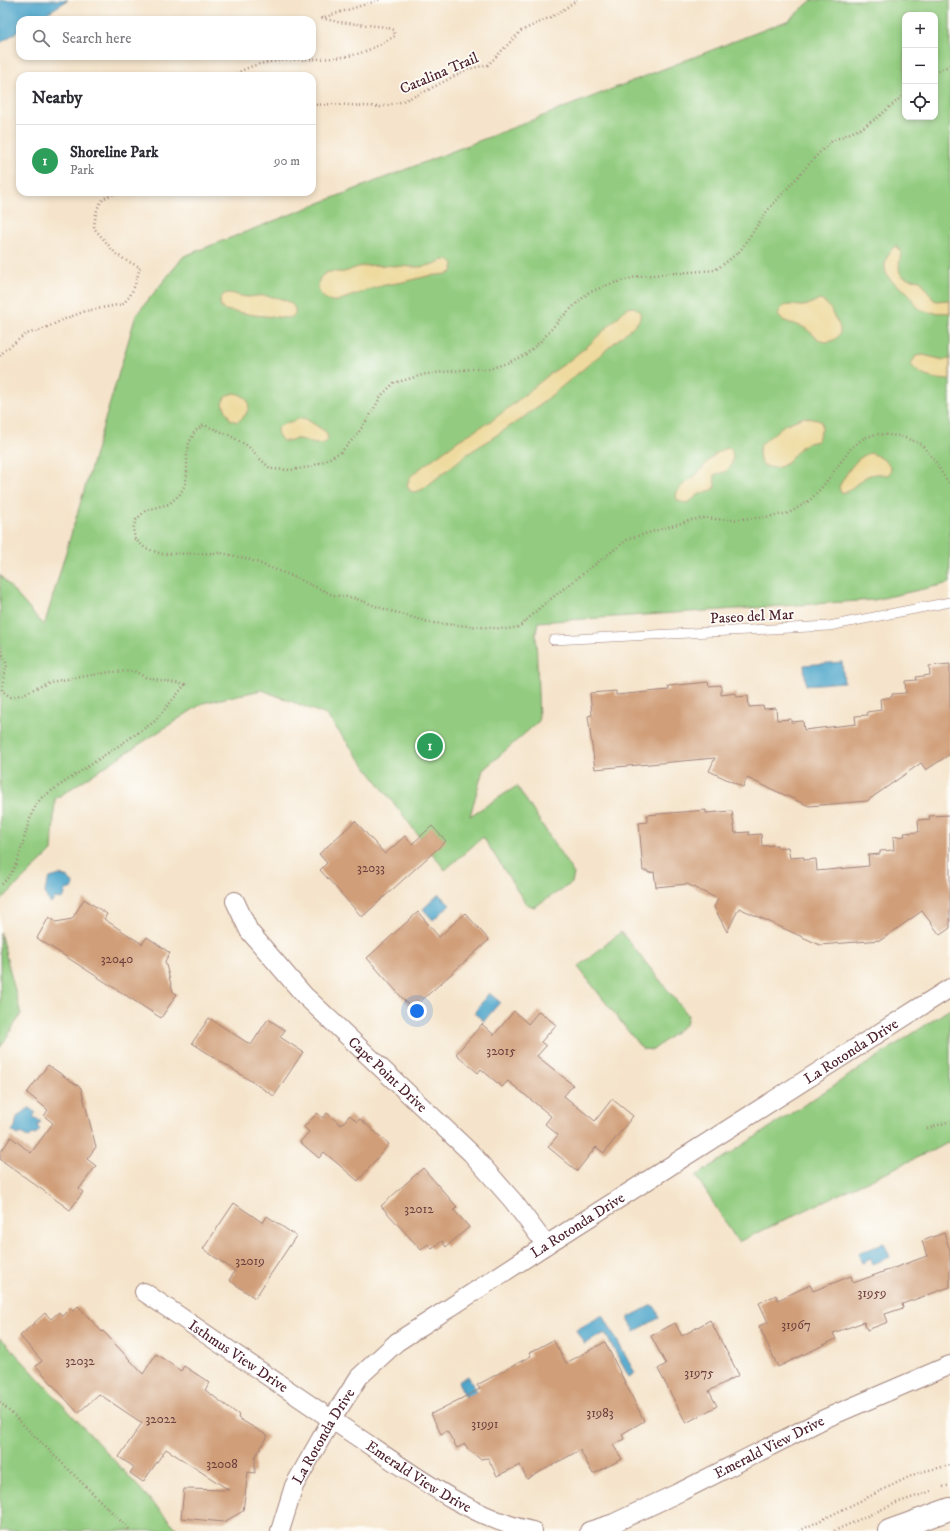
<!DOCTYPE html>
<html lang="en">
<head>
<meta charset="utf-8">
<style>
  :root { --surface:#fff; --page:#f7f7f7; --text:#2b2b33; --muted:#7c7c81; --line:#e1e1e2; --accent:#111827 }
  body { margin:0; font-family:"IM FELL DW Pica",serif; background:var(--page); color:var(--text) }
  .controls { position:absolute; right:12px; top:12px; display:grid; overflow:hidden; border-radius:8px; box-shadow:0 2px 6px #0003 }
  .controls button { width:36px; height:36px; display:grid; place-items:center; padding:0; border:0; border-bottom:1px solid var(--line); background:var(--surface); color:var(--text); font:20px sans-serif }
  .you { position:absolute; left:417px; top:1011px; width:14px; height:14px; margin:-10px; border:3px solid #fff; border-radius:50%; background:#1a73e8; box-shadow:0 0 0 6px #1a73e833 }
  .badge { display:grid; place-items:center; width:26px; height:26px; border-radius:50%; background:var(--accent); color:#fff; font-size:13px; font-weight:700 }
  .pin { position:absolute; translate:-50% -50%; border:2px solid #fff; box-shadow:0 1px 4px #0006 }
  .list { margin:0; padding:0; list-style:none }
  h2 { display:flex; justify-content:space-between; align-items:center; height:52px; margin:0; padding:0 16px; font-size:17px }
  h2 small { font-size:13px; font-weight:400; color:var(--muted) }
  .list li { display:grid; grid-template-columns:26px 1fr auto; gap:12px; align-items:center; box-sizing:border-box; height:72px; padding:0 16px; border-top:1px solid var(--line) }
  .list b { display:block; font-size:15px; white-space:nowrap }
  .list p { margin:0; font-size:13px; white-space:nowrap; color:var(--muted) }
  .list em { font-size:13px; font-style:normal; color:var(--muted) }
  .icon { flex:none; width:22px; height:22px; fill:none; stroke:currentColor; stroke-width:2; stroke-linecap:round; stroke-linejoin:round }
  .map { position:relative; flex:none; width:950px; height:1531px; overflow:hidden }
  .search { position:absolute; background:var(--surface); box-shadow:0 2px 6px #0003; left:16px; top:16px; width:300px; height:44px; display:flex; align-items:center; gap:10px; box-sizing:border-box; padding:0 14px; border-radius:12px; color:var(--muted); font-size:15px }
  .panel { position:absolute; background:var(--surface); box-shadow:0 2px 6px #0003; left:16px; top:72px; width:300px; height:124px; border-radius:12px }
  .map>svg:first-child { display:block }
  .green { fill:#93cc80; stroke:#6e7656; fill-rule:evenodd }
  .sand { fill:#eeda9e; stroke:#9c7c64 }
  .water { fill:#4da6ca; stroke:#4c627a }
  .building { fill:#d09e78 }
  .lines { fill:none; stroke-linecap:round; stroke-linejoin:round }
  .service-casing { stroke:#a0827b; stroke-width:10 }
  .minor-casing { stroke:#a0827b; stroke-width:20 }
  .primary-casing { stroke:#a0827b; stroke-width:24 }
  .path { stroke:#a0827b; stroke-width:2.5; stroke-dasharray:1 3; stroke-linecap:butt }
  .service { stroke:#fff; stroke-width:9 }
  .minor { stroke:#fff; stroke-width:18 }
  .primary { stroke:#fff; stroke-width:22 }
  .labels { text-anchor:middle; stroke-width:3.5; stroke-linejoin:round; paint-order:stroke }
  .number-label { font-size:13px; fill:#6c3f3e }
  .street-label { font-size:15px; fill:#4a1f2b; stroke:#fdfcf7 }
</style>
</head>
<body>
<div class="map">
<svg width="950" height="1531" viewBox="0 0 950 1531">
  <rect width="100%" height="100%" fill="#fdfcf7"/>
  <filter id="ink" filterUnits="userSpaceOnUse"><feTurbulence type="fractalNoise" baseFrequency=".025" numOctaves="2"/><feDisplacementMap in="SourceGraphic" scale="8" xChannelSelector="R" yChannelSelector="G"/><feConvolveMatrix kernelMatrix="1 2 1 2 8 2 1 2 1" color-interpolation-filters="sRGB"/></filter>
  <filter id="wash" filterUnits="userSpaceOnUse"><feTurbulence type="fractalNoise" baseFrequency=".012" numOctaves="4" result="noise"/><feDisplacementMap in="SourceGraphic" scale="16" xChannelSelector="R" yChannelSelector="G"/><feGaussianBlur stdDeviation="0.9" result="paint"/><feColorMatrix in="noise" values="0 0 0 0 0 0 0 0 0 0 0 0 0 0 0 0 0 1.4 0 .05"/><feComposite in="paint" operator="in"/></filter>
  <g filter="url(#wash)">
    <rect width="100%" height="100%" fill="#f5e4cb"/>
    <g class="green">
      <path d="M812,0h138v583l-76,17 -336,22 -2,11 3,88 -56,49 -13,46 47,-30 57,88 -2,9 -38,24 -8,-3 -43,-67 -38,33 -119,-155 -64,-25 -59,13 -148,96 -3,52 -52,50v-326l44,51 92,-311 48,-59 605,-236zM905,15h30v102h-30z"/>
      <polygon points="0,932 21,1014 0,1048"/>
      <polygon points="621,932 688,1015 686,1024 653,1050 642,1049 578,967"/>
      <polygon points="950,1009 950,1142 738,1242 696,1176"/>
      <polygon points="0,1338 4,1341 179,1531 0,1531"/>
    </g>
    <g class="sand">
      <path d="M895,246l6,4c0,9 -7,25 6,28 4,2 8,1 13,2l13,19 3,2 14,-1v13c-9,-1 -19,1 -28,-3 -7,-3 -10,-12 -15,-18 -5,-4 -10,-7 -15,-11 -12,-11 -7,-25 3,-35z"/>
      <path d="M443,260l8,1 3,3 -2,8 -5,2 -19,2 -25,6 -23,4 -43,15c-8,1 -14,-2 -18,-10 -3,-7 1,-17 10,-19 5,-1 10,1 15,0 5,-1 10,-4 14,-5 19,-4 40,0 59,0 9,0 18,-3 26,-7z"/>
      <path d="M230,293c6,1 12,4 18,4 5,0 10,-2 16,-1 8,0 30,4 31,14 1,6 -3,7 -7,8l-34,-3 -29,-5 -4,-2 -1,-9 4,-5z"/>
      <path d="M818,300c1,0 5,1 6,2 5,3 7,8 9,13 5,8 12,17 2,24 -3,2 -6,3 -9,3 -9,-1 -16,-12 -23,-15 -9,-4 -20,-4 -25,-12 4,-14 13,-9 25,-9 5,0 10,-4 15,-6z"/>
      <path d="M634,307c7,4 8,8 4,15l-39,34 -57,47 -21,16 -55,36 -43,34 -8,3 -5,-1 -3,-6 3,-8 12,-10 37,-27 35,-21 13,-10 43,-35 16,-11 24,-19 37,-36z"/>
      <path d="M923,355l21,5 6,-1v21c-15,-1 -30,-2 -39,-16l5,-8z"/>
      <path d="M234,393c20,3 18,20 3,29l-7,-3c-5,-12 -14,-21 4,-26z"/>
      <polygon points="804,417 821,421 822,429 817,441 808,443 802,446 787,463 782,466 775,468 768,467 763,465 760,460 759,451 761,445 766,440 784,425"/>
      <path d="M301,418l5,1 20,13 2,7 -3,4c-15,3 -15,-3 -26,-4 -6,-1 -10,3 -16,2 -17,-18 8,-17 18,-23z"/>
      <path d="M727,448l4,1c3,7 2,18 -5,22 -4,2 -8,2 -12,4l1,11 -1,3c-4,2 -8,2 -12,4 -12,5 -11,14 -25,7 -1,-4 -1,-6 1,-9 4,-7 13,-12 19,-17 10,-10 16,-22 30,-26z"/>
      <path d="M871,453c8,4 27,12 17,22 -4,0 -9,-2 -13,-1 -14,1 -21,17 -34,19l-2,-6c7,-13 17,-31 32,-34z"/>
    </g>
    <g class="water">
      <polygon points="0,0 68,0 36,20 20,20 20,30 0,43"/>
      <polygon points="842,662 844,682 806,685 804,665"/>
      <path d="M60,875l9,3 5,7 -1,3 -7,2 -2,7 -3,2 -6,-1 -4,5c-9,-8 -6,-16 -1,-25z"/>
      <polygon points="439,894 450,905 433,920 423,909"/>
      <polygon points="489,993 500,1002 484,1021 474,1013"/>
      <polygon points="29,1108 36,1113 33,1116 41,1122 37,1126 40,1129 35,1135 32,1134 29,1138 21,1133 18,1135 12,1131 15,1127 17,1117"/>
      <polygon points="884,1243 890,1257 873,1264 871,1259 862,1263 858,1254"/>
      <polygon points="652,1305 657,1309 659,1318 635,1331 629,1321 629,1317"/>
      <polygon points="603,1315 635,1373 629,1377 605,1333 584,1344 576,1330"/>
      <polygon points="468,1376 479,1395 468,1401 458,1382"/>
    </g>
    <g id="blocks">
      <g class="building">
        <polygon points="950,664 950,754 926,770 921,763 867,801 809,806 747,778 743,787 709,771 715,758 595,769 588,716 592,715 590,693 616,691 616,695 669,690 668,686 708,682 709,686 721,685 721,695 736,693 736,697 748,696 749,707 763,706 764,709 776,708 777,720 791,719 791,722 803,721 804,730 856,724 855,716 868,715 867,712 881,710 880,699 892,697 892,694 906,693 905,681 917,680 916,677 930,675 929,666"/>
        <polygon points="706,810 706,813 732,811 735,833 749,832 749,835 761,834 762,846 777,845 777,848 788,847 790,858 804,857 804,860 816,859 817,871 869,866 868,855 880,854 880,851 894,850 893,837 905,836 904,833 919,832 918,820 930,819 929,816 950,815 950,928 940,935 922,911 881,940 820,945 739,908 727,932 714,907 718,899 687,884 656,887 654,872 648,873 648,871 643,871 639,823 647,822 647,815"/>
        <polygon points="355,821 385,854 405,836 412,844 432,826 446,841 362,917 320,870 327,863 319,854"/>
        <polygon points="84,899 107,914 104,919 142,944 147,937 170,953 165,961 173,992 177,994 161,1018 37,938 49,917 56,922 72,919"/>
        <polygon points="418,912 439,937 465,913 489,940 412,1009 367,958"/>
        <polygon points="514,1011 528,1024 539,1011 556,1025 541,1042 546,1046 537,1056 573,1085 564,1096 595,1121 612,1099 633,1116 604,1153 596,1147 577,1171 548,1147 558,1135 545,1124 551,1116 508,1081 502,1087 481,1069 478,1073 456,1054 482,1024 494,1035"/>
        <polygon points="209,1018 251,1045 268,1019 285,1030 280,1037 303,1052 274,1096 192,1043"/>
        <polygon points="48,1065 81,1088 96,1147 87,1159 96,1166 79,1189 83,1192 70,1210 0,1159 0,1153 11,1137 31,1153 53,1123 44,1116 48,1110 27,1093"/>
        <polygon points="317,1113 323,1118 327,1113 341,1125 350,1115 357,1122 360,1119 389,1144 358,1181 324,1152 319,1158 300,1142 309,1132 304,1127"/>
        <polygon points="423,1168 457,1207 454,1210 469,1227 446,1247 442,1241 432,1249 428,1244 421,1250 381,1206"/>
        <polygon points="234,1203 263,1223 267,1216 296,1236 255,1298 229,1280 235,1271 203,1249"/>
        <polygon points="944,1233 950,1250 950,1287 902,1304 903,1308 885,1314 888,1322 867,1330 864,1322 833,1333 836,1339 778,1367 759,1326 768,1322 759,1303 776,1295 778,1300 810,1285 813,1291 851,1276 853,1283 927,1256 922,1241"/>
        <polygon points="78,1306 102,1332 103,1331 143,1374 156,1354 181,1371 184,1366 210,1383 205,1390 239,1415 238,1418 268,1436 255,1457 255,1473 248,1472 243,1511 224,1522 181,1518 184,1489 229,1490 166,1449 143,1482 130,1473 134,1467 119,1457 142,1423 99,1394 78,1413 36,1366 42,1361 20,1336 45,1313 51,1319 59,1312 62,1316 70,1308 73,1311"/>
        <polygon points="710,1320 739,1375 709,1391 717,1406 686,1423 658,1369 666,1364 651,1336 675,1323 682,1336"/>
        <polygon points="553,1340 566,1363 605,1342 644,1421 622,1434 624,1439 613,1445 622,1459 593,1474 580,1450 527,1479 520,1465 497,1476 488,1458 480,1459 468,1449 465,1444 457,1448 447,1431 441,1434 431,1414 480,1389 477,1385 531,1356 529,1353"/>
      </g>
    </g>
  </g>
  <g filter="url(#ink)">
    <use href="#blocks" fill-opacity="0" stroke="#a0827b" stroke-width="1"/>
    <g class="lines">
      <defs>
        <polyline id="service" points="553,640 829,626 950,602"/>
        <g id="minor">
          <path id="s1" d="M235,901l14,30 55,64 167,158 42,48 33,44"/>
          <path id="s2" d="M144,1292c69,47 138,93 206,140 53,35 120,87 183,99"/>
          <path id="s3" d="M280,1531l14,-45 38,-67 27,-42 38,-35 149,-97 404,-257"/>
          <path id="s4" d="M589,1531l25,-8 68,-32 142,-72 126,-54"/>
        </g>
        <polyline id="primary" points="889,1531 950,1509"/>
      </defs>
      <use href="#service" class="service-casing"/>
      <use href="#minor" class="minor-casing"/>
      <use href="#primary" class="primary-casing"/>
      <g class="path">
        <polyline points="935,73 950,65"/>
        <path d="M233,76c33,-24 83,-12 120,-21 14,-3 30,-12 42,-19l-1,-6 -8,-3 -48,-5 -16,-4 57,-18"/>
        <polyline points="905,94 878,117 862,128 832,141 820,152 767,211 740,251 725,263 715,270 640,276 610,284 588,293 561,318 541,341 525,355 507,363 489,369 471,369 426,374 394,383 381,396 371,414 356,436 341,452 322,462 310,467 291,470 271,469 259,458 248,446 227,434 204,425 195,431 189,443 187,456 187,474 185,485 180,494 169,504 146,510 136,520 133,529 135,539 145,548 162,554 221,553 248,559 292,576 333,595 354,598 381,608 432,623 507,629 519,627 544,604 628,539 691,520 704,518 729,520 766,517 789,513 809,501 823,486 852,447 864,438 876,434 900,436 921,444 933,458 945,478 950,484"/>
        <polyline points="312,105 334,104 380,107 400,102 422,93 468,69 488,65 521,31 557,14 577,0"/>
        <path d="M0,356l4,-5 22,-17 15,-4 26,-12 19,-7 37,-7 7,-8 5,-11 5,-18 -13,-6 -11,-7 -22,-26c1,-10 2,-23 11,-30 4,-3 10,-4 15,-6"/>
        <path d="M0,647l7,18 -3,10 -2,16 9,6 10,-2 29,-13 61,-10 23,-1 11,6 40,8 -31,37 -113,76c-20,26 -15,66 -41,88"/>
        <polyline points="927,1129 950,1121"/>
        <polyline points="0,1402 131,1531"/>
        <polyline points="943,1487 950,1485"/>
        <polyline points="799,1531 917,1473 950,1465"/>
        <polyline points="834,1531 896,1503 932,1491"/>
      </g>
      <use href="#service" class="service"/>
      <use href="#minor" class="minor"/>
      <use href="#primary" class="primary"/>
    </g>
  </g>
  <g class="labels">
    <g class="number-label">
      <text x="371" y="872">32033</text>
      <text x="117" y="963">32040</text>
      <text x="501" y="1055">32015</text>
      <text x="419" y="1213">32012</text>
      <text x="250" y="1265">32019</text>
      <text x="872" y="1297">31959</text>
      <text x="796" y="1329">31967</text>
      <text x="80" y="1365">32032</text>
      <text x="699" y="1377">31975</text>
      <text x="600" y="1417">31983</text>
      <text x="161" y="1423">32022</text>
      <text x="485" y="1428">31991</text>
      <text x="222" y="1468">32008</text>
    </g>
    <g class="street-label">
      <text transform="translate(439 73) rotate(-23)" y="5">Catalina Trail</text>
      <text transform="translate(752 616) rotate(-3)" y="5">Paseo del Mar</text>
      <text dy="5" stroke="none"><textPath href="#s3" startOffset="765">La Rotonda Drive</textPath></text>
      <text dy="5" stroke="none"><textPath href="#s1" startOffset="233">Cape Point Drive</textPath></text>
      <text dy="5" stroke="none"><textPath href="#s3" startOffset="441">La Rotonda Drive</textPath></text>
      <text dy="5" stroke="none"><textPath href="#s2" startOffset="114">Isthmus View Drive</textPath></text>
      <text dy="5" stroke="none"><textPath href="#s3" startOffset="105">La Rotonda Drive</textPath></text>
      <text dy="5" stroke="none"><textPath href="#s4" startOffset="199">Emerald View Drive</textPath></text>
      <text dy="5" stroke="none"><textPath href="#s2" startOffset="331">Emerald View Drive</textPath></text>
    </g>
  </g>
</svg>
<div class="controls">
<button>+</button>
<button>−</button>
<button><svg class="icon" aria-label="locate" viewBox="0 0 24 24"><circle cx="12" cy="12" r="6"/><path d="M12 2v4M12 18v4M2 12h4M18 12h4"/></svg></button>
</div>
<div class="you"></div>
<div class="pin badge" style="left:430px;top:746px;background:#2e9e5b">1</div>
<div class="search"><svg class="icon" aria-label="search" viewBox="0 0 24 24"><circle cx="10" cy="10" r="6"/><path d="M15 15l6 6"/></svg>Search here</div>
<section class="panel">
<h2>Nearby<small></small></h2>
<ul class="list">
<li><span class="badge" style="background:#2e9e5b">1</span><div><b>Shoreline Park</b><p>Park</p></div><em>90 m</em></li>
</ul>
</section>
</div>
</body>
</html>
